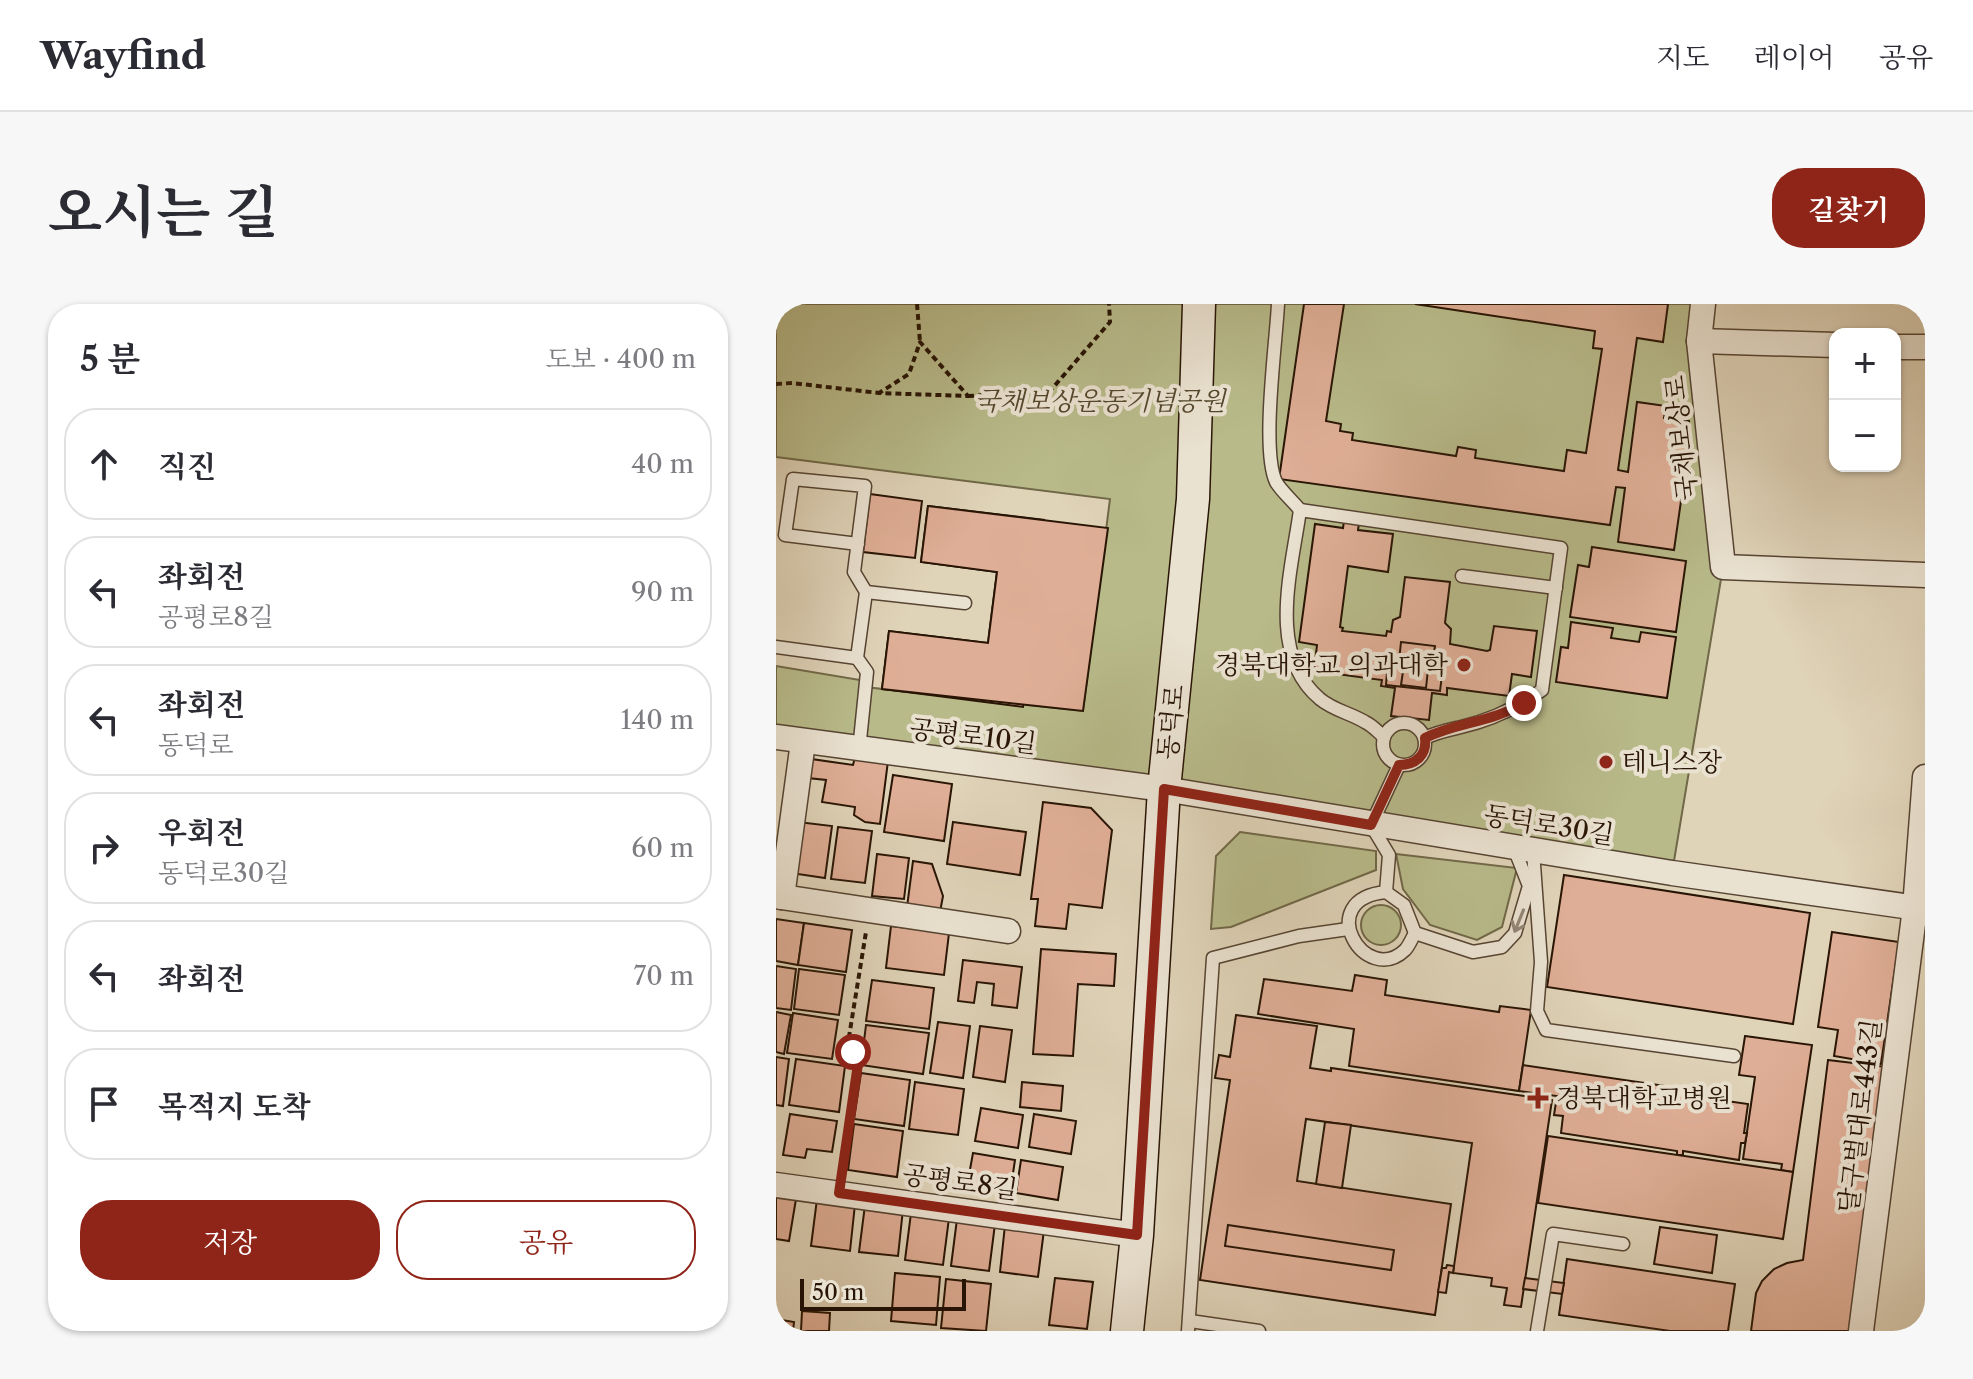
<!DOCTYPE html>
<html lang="ko">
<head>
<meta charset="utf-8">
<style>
  :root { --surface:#fff; --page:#f7f7f7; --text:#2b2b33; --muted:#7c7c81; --line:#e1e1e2; --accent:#8f2418 }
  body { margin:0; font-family:"Libre Caslon Text","Noto Serif KR",serif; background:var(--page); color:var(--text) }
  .controls { position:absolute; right:24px; top:24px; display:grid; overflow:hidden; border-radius:16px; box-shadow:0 2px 6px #0004 }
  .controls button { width:72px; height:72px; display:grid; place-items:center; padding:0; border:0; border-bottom:2px solid var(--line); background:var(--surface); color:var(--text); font:40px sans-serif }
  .scale { position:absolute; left:24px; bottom:20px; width:166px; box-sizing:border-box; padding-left:8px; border:4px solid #291505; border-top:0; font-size:22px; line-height:28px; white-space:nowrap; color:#291505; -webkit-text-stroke:6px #eae2d1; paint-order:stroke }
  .stop { position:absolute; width:24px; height:24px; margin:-18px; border:6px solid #8f2418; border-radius:50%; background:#fff }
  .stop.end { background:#8f2418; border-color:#fff; box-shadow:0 2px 8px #0008 }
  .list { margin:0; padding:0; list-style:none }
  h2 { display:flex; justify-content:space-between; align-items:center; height:104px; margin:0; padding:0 32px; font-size:34px }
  h2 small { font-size:26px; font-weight:400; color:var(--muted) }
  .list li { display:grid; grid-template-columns:52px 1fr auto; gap:24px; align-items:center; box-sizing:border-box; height:112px; margin:0 16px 16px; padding:0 16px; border:2px solid var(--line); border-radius:32px }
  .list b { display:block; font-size:30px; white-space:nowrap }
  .list p { margin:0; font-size:26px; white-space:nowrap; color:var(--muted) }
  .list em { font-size:26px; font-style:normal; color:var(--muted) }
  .actions { display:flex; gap:16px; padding:24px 32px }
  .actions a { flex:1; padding:18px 0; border:2px solid var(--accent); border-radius:32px; text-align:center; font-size:28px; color:var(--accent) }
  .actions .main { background:var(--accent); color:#fff }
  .icon { flex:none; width:44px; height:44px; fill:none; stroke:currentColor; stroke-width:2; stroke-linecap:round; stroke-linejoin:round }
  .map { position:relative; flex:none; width:1149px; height:1027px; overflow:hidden; border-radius:32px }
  header { display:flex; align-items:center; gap:48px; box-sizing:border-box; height:112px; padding:0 40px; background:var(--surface); border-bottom:2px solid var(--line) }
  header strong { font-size:38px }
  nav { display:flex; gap:44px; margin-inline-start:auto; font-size:28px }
  .intro { display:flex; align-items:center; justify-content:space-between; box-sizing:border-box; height:192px; padding:0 48px }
  h1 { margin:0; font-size:56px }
  .button { padding:20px 36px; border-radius:32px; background:var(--accent); color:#fff; font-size:28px; font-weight:700 }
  main { display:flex; gap:48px; padding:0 48px }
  aside { flex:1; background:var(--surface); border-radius:32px; box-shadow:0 2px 6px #0004 }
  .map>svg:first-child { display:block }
  .green { fill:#b8ba8a; stroke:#706848; stroke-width:2 }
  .building { fill:#dfae96; stroke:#291505; stroke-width:2 }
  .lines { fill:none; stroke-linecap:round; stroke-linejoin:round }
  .service-casing { stroke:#564432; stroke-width:15 }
  .minor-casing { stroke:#564432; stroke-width:27 }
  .secondary-casing { stroke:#291505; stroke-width:35 }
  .path { stroke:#291505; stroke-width:4; stroke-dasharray:6 4; stroke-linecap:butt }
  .service { stroke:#eae2d1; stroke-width:12 }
  .minor { stroke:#eae2d1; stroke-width:24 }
  .secondary { stroke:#eae2d1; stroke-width:32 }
  .oneway { stroke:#938675 }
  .route { stroke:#8f2418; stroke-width:10 }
  .poi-dot { fill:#8f2418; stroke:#eae2d1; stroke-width:3 }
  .labels { text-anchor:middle; stroke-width:8; stroke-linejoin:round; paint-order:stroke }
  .park-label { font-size:26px; font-style:italic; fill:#54472d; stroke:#eae2d1 }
  .street-label { font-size:26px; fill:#291505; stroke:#eae2d1 }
  .poi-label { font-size:26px; fill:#291505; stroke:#eae2d1; text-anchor:start }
</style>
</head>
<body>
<header>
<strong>Wayfind</strong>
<nav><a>지도</a><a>레이어</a><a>공유</a></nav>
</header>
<div class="intro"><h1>오시는 길</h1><a class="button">길찾기</a></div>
<main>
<aside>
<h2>5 분<small>도보 · 400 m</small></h2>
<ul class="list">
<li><svg class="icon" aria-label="ahead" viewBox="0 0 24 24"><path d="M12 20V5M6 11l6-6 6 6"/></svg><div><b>직진</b></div><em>40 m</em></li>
<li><svg class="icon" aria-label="left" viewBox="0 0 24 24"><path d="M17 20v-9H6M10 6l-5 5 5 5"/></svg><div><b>좌회전</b><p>공평로8길</p></div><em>90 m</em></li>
<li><svg class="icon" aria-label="left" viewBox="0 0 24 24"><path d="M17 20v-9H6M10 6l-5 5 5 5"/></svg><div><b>좌회전</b><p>동덕로</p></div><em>140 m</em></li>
<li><svg class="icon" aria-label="right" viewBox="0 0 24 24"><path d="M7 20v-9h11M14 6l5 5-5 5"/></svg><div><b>우회전</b><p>동덕로30길</p></div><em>60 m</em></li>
<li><svg class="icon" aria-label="left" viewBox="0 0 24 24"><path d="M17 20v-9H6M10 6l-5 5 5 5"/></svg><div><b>좌회전</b></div><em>70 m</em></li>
<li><svg class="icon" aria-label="arrive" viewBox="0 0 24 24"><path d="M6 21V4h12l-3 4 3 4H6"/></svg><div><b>목적지 도착</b></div></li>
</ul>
<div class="actions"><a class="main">저장</a><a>공유</a></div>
</aside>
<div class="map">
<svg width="1149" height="1027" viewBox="0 0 1149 1027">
  <rect width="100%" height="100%" fill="#dfd3b8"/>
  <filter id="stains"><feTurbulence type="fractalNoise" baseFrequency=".0025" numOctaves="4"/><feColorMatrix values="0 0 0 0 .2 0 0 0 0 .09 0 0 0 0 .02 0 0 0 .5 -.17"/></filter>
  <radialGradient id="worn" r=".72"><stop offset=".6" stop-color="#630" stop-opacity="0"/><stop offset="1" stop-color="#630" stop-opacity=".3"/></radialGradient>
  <g class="green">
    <polygon points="0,0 927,0 947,263 896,569 0,432 0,362 90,377 89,383 307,407 334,195 0,153"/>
    <polygon points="464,528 600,547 600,566 455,623 435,625 440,552"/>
    <polygon points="620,550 741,564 726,623 701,636 654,621 627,585"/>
    <circle cx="605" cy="621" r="20"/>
  </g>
  <g class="building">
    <polygon points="528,0 568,0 550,117 565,120 564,127 577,129 576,136 680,152 682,143 700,146 699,154 788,167 791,146 810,149 826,45 817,44 819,27 639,0 892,0 887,38 861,34 842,166 852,168 861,98 890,102 888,114 913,117 913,141 898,246 842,238 849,184 840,183 834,221 503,175"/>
    <polygon points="94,190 146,197 139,254 87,248"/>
    <polygon points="152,202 268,216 266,238 289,254 302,272 309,290 310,317 305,337 299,348 283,361 251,373 247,403 106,385 113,327 212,339 221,268 145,258"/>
    <polygon points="152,202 332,224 307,407 106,385 113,327 212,339 221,268 145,258"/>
    <polygon points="568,217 583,219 582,226 617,230 612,268 572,262 564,323 567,324 566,327 610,332 611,327 615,328 617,316 624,313 629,273 674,278 669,319 675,325 674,340 711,347 714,346 718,322 761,327 755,373 736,370 733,392 671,384 671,391 656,389 653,416 615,412 619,384 605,382 606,376 538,367 541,341 523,338 539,220 567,224"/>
    <polygon points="816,243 910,257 900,328 794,313 802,261 813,263"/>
    <polygon points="795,318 837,324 835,334 863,338 865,328 900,333 891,394 780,378 785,343 792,344"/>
    <polygon points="625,338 659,342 656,362 667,363 664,387 610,381 612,356 623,357"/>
    <polygon points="629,354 653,356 650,384 625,381"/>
    <polygon points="79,453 112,457 104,520 89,518 78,511 79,503 46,498 50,476 32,474 35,455 77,461"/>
    <polygon points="117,471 176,480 168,537 108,528"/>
    <polygon points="267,498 315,504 336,526 326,604 293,600 290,625 259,622 262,595 255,595"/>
    <polygon points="22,518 56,522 49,574 15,569"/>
    <polygon points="177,518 250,528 244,571 171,560"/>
    <polygon points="62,523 96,527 89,579 55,575"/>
    <polygon points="101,550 133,554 128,595 96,592"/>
    <polygon points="137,557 156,560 167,592 164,608 131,603"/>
    <polygon points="788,571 1034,609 1017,720 771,683"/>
    <polygon points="0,615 28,619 22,661 0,657"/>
    <polygon points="28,619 76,626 70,668 22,661"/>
    <polygon points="115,622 173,629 168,671 110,664"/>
    <polygon points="1056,628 1123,638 1105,760 1058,752 1062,726 1042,723"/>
    <polygon points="265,645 340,650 338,682 302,680 297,752 257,750"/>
    <polygon points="187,656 246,663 241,704 216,701 218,680 201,678 198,699 182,697"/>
    <polygon points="0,662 20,665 15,706 0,704"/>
    <polygon points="23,665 69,671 63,711 18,705"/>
    <polygon points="579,671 611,676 609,691 723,708 724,702 755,706 743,787 573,762 578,725 482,710 488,675 576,687"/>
    <polygon points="96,676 158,684 153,725 90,717"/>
    <polygon points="0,708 15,711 8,750 0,748"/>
    <polygon points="17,709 62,716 56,755 11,749"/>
    <polygon points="460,711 541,722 534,764 555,767 555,764 776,796 745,1003 728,1001 731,984 715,982 716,974 677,969 696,839 530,815 521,877 675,900 659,1011 424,976 454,776 439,774 443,751 454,753"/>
    <polygon points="162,718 194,722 187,774 154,769"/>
    <polygon points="90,721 153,729 147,770 85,761"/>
    <polygon points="204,722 236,726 229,778 197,773"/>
    <polygon points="969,732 1036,741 1017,868 1005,866 1006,860 967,855 979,773 963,771"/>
    <polygon points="0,753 13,755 7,802 0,801"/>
    <polygon points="20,755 69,762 63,808 13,801"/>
    <polygon points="1052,756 1111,763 1077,1027 975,1027 980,989 986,977 998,965 1011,959 1027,956"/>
    <polygon points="747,761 910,785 909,791 972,800 968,829 971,829 969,839 965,839 963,856 907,847 907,851 901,851 901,847 785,829 787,812 778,811 781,792 743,787"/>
    <polygon points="85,769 134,776 128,822 78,815"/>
    <polygon points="139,778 188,785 182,831 133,825"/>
    <polygon points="246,778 287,782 285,807 244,803"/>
    <polygon points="205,804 247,811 242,844 199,837"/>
    <polygon points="14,810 61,817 56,848 31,845 29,854 7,851"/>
    <polygon points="258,810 300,817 295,850 253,843"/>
    <polygon points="549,818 575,821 566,884 540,880"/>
    <polygon points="78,820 127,827 121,873 72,866"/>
    <polygon points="772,832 1017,868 1007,935 762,899"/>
    <polygon points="197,849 239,856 234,889 191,882"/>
    <polygon points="245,856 287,863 282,896 240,889"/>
    <polygon points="0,892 20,895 13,937 0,935"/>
    <polygon points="41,895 79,900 74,947 35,942"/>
    <polygon points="89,901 127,905 122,952 83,948"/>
    <polygon points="135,909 173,914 167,961 129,956"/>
    <polygon points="181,915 219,920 213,967 175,962"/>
    <polygon points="229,921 268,926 262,973 224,968"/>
    <polygon points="452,921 618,946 615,966 449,942"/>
    <polygon points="884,923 941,931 936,969 878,960"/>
    <polygon points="791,955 959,980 952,1027 894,1027 783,1011"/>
    <polygon points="671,961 678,962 677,969 673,968 670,989 662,988 666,964 670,964"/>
    <polygon points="119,969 164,973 160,1021 115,1017"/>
    <polygon points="279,974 317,978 311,1025 273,1021"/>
    <polygon points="749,974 788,979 786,990 747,985"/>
    <polygon points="170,975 215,980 210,1027 165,1024"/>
    <polygon points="26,1007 54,1009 53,1027 25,1027"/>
    <polygon points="0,1015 18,1018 17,1027 0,1027"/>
  </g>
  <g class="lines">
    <defs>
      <g id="service">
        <path d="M502,0c-2,40 -17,146 -2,178 5,9 17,19 24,28"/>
        <polyline points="82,240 9,231 17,175 89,182 78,268 90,288 81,354 91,368 83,446"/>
        <polyline points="686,272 780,284"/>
        <polyline points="90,288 189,299"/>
        <polyline points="0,343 81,354"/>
        <circle cx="628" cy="440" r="21"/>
        <path d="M608,433c-6,-5 -12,-12 -19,-15 -15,-9 -32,-12 -45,-23 -54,-45 -28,-130 -20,-189l261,38 -19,142c-25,18 -50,30 -81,37 -13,3 -24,5 -36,11"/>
        <polyline points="623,461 595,521 613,551 610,588 628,601 639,629 697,648 726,643 739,629 753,582 738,544"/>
        <polyline points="757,547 765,658 761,707 770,726 958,752"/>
        <path d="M610,588c-74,7 -21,96 19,58 4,-4 7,-12 10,-17"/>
        <polyline points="414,1017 483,1027"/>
        <polyline points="412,1027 437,654 523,632 572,625"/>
        <polyline points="761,1027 777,930 847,940"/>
      </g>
      <g id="minor">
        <polyline points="927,0 923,37 947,263 1149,271"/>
        <polyline points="923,37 1059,41"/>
        <polyline points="1119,43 1149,43"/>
        <polyline points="0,433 388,485 896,569 1149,605"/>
        <polyline points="0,592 232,627"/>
        <polyline points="6,593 27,438"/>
        <polyline points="0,881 361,931"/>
        <polyline points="1085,1027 1139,604 1149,473"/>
      </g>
      <polyline id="secondary" points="351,1027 361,931 388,485 417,195 423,0"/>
    </defs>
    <use href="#service" class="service-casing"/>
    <use href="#minor" class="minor-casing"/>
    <use href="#secondary" class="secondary-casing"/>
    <g class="path">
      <polyline points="141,0 144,38"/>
      <polyline points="0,80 16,79 103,89 192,92 144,38 133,70 103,89"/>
      <polyline points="192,92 274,87 334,18 333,0"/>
      <polyline points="66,870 82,760 81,753 72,739 90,628"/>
    </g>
    <use href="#service" class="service"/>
    <use href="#minor" class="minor"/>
    <use href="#secondary" class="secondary"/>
  </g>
  <defs><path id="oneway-shaft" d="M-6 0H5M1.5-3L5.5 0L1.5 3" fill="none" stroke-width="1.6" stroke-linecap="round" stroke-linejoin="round" transform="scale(2)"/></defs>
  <use class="oneway" href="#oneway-shaft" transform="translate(743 617) rotate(112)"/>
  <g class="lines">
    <path class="route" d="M77,748l5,12 -19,129 298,42 27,-446 207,36 28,-60c17,0 28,-10 26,-27 32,-16 65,-15 99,-35"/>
  </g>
  <g class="poi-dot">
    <circle cx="688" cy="361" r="8"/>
    <circle cx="830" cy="458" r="8"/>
    <path d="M758 782h8v8h8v8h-8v8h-8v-8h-8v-8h8z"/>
  </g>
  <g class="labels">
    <g class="park-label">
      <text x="324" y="106">국채보상운동기념공원</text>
    </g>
    <g class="street-label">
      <text transform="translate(905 134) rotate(-96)" y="9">국채보상로</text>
      <text transform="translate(395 418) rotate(-84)" y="9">동덕로</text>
      <text transform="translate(197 432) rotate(7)" y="9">공평로10길</text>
      <text transform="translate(773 521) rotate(9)" y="9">동덕로30길</text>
      <text transform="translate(1084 812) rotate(-83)" y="9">달구벌대로443길</text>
      <text transform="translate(184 878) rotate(8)" y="9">공평로8길</text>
    </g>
    <g class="poi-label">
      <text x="672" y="370" text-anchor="end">경북대학교 의과대학</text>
      <text x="846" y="467">테니스장</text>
      <text x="780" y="803">경북대학교병원</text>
    </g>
  </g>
  <rect width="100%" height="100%" filter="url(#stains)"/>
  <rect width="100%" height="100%" fill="url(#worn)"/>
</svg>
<div class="controls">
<button>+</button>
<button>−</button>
</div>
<div class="scale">50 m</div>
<div class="stop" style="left:77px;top:748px"></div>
<div class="stop end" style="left:748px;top:399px"></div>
</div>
</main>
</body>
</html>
